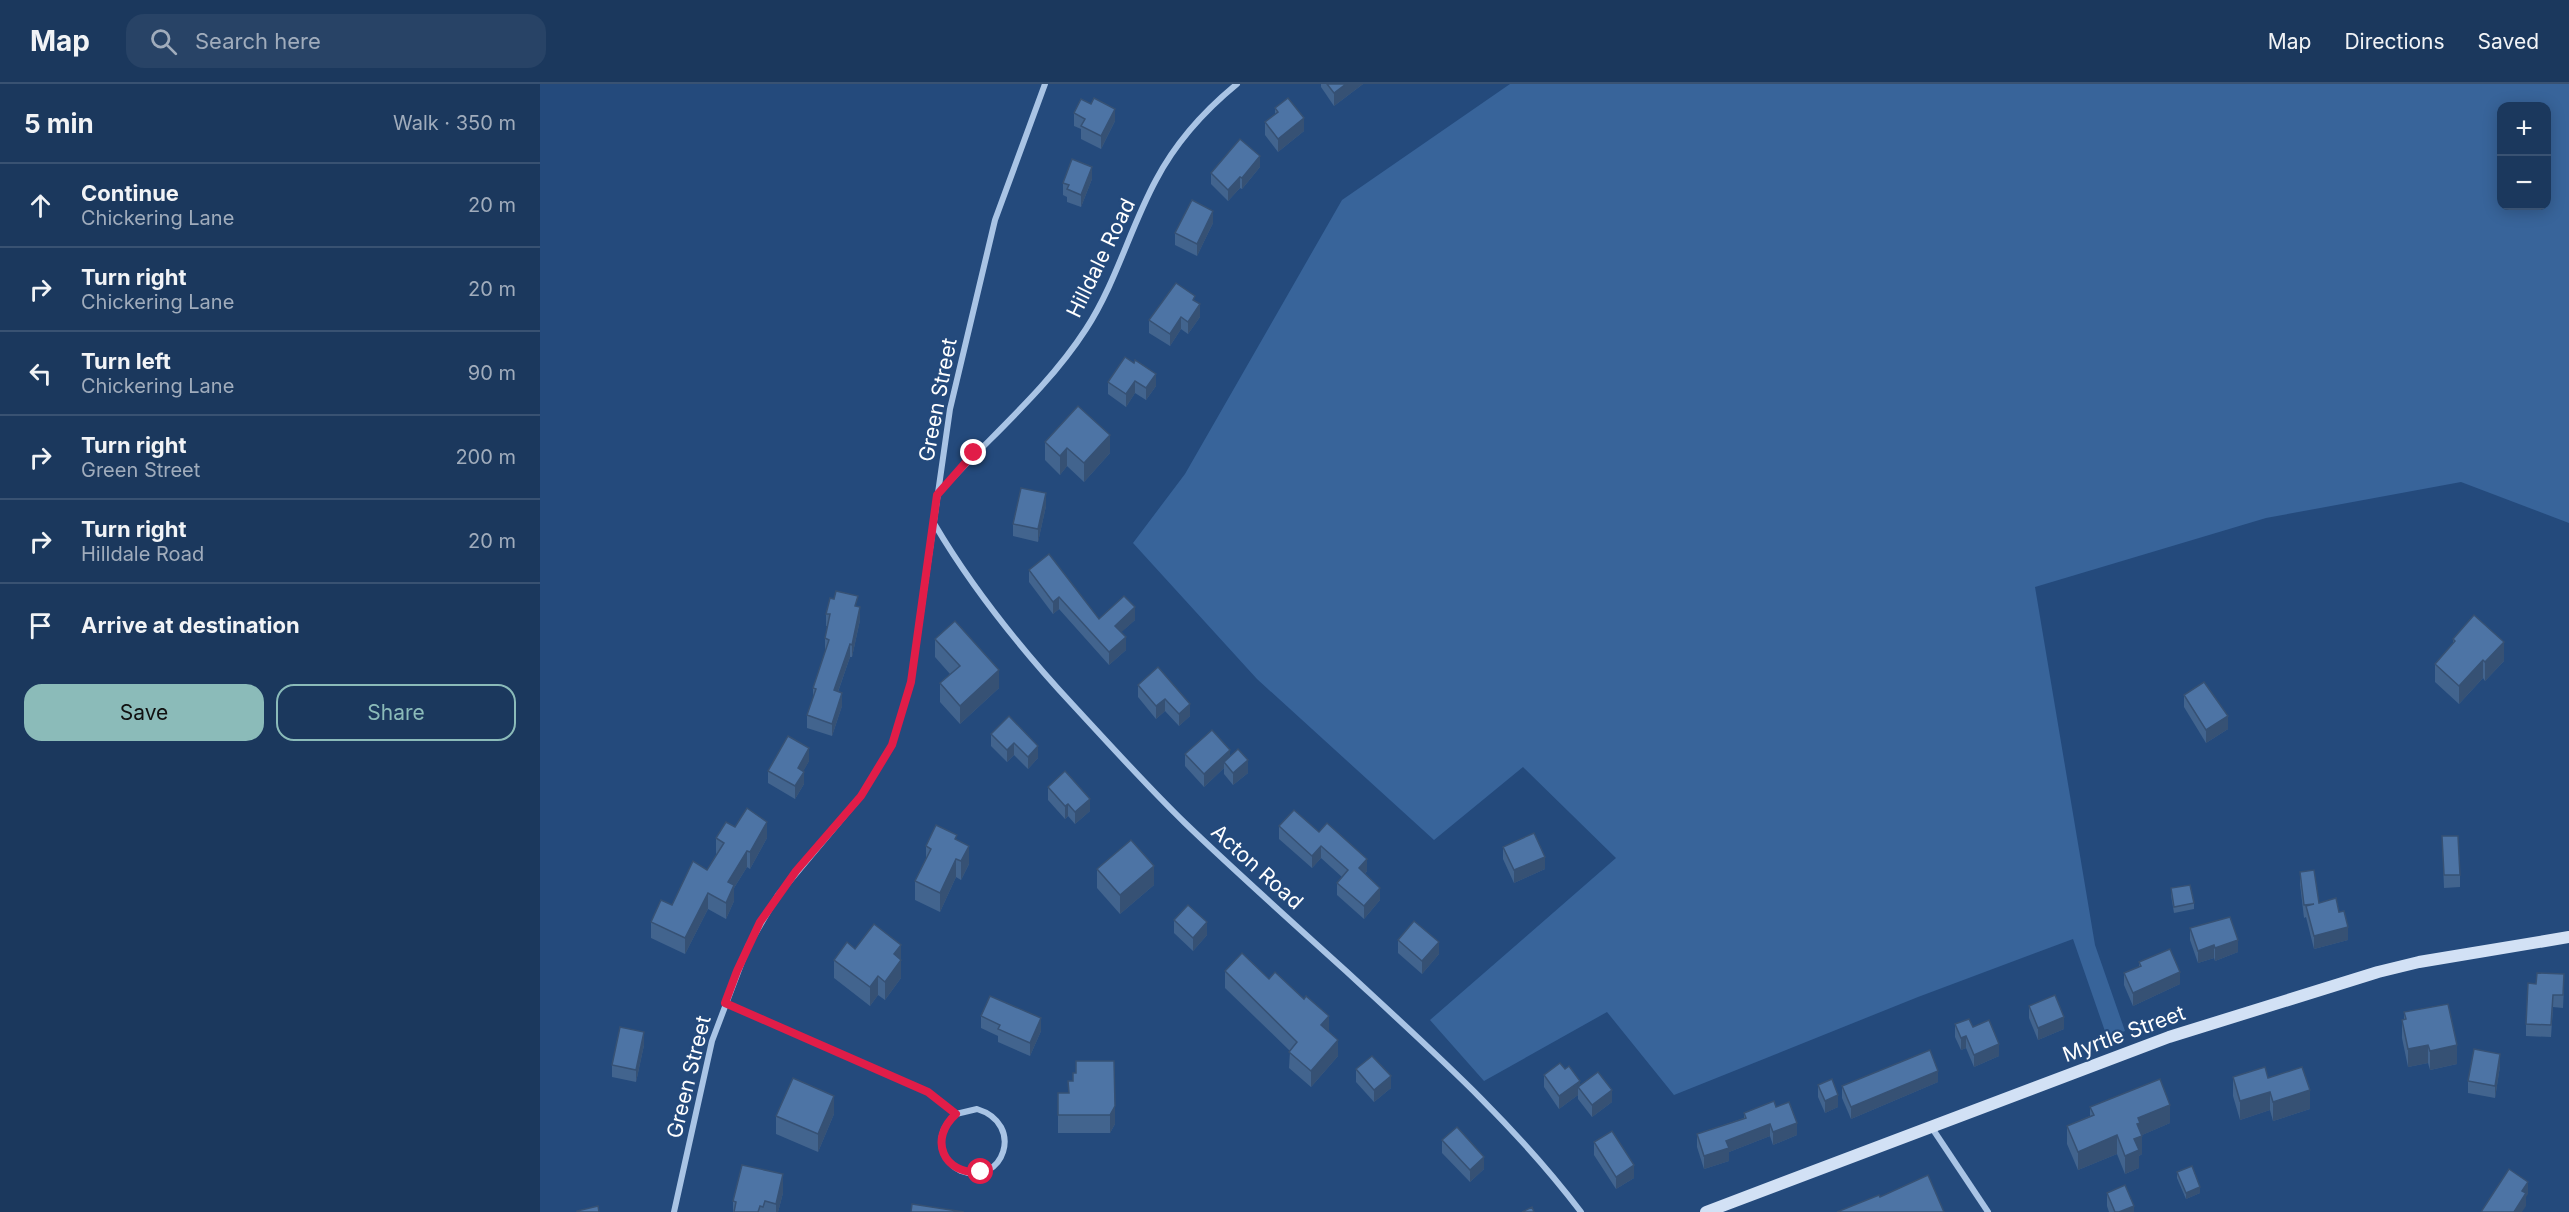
<!DOCTYPE html>
<html lang="en">
<head>
<meta charset="utf-8">
<style>
  :root { --surface:#1b385d; --page:#284366; --text:#f1f3f6; --muted:#a0acbc; --line:#395272; --accent:#8bbbb9 }
  body { margin:0; font-family:Inter,sans-serif; background:var(--page); color:var(--text) }
  .controls { position:absolute; right:18px; top:18px; display:grid; overflow:hidden; border-radius:12px; box-shadow:0 3px 15px #0003 }
  .controls button { width:54px; height:54px; display:grid; place-items:center; padding:0; border:0; border-bottom:2px solid var(--line); background:var(--surface); color:var(--text); font:30px sans-serif }
  .stop { position:absolute; width:18px; height:18px; margin:-14px; border:4px solid #e11d48; border-radius:50%; background:#fff }
  .stop.end { background:#e11d48; border-color:#fff; box-shadow:0 2px 6px #0008 }
  .list { margin:0; padding:0; list-style:none }
  h2 { display:flex; justify-content:space-between; align-items:center; height:78px; margin:0; padding:0 24px; font-size:26px }
  h2 small { font-size:20px; font-weight:400; color:var(--muted) }
  .list li { display:grid; grid-template-columns:39px 1fr auto; gap:18px; align-items:center; box-sizing:border-box; height:84px; padding:0 24px; border-top:2px solid var(--line) }
  .list b { display:block; font-size:22px; white-space:nowrap }
  .list p { margin:0; font-size:20px; white-space:nowrap; color:var(--muted) }
  .list em { font-size:20px; font-style:normal; color:var(--muted) }
  .actions { display:flex; gap:12px; padding:18px 24px }
  .actions a { flex:1; padding:14px 0; border:2px solid var(--accent); border-radius:18px; text-align:center; font-size:21px; color:var(--accent) }
  .actions .main { background:var(--accent); color:#111 }
  .icon { flex:none; width:33px; height:33px; fill:none; stroke:currentColor; stroke-width:2; stroke-linecap:round; stroke-linejoin:round }
  .map { position:relative; flex:none; width:2029px; height:1128px; overflow:hidden }
  header { display:flex; align-items:center; gap:36px; box-sizing:border-box; height:84px; padding:0 30px; background:var(--surface); border-bottom:2px solid var(--line) }
  header strong { font-size:28px }
  nav { display:flex; gap:33px; margin-inline-start:auto; font-size:21px }
  .search { width:420px; height:54px; background:var(--page); display:flex; align-items:center; gap:15px; box-sizing:border-box; padding:0 21px; border-radius:18px; color:var(--muted); font-size:22px }
  main { display:flex }
  aside { flex:1; background:var(--surface) }
  .map>svg:first-child { display:block }
  .green { fill:#38649a; fill-rule:evenodd }
  .lines { fill:none; stroke-linecap:round; stroke-linejoin:round }
  .street { stroke:#a9c4e5; stroke-width:6 }
  .secondary { stroke:#d2e1f5; stroke-width:12 }
  .wall { fill:#42648e }
  .shaded-wall { fill:#365174 }
  .building { fill:#4d74a5; stroke:#365174; stroke-width:1.5 }
  .route { stroke:#e11d48; stroke-width:8 }
  .labels { text-anchor:middle; stroke-width:4.5; stroke-linejoin:round; paint-order:stroke }
  .street-label { font-size:21px; fill:#fff; stroke:#244a7c }
</style>
</head>
<body>
<header>
<strong>Map</strong>
<div class="search"><svg class="icon" aria-label="search" viewBox="0 0 24 24"><circle cx="10" cy="10" r="6"/><path d="M15 15l6 6"/></svg>Search here</div>
<nav><a>Map</a><a>Directions</a><a>Saved</a></nav>
</header>
<main>
<aside>
<h2>5 min<small>Walk · 350 m</small></h2>
<ul class="list">
<li><svg class="icon" aria-label="ahead" viewBox="0 0 24 24"><path d="M12 20V5M6 11l6-6 6 6"/></svg><div><b>Continue</b><p>Chickering Lane</p></div><em>20 m</em></li>
<li><svg class="icon" aria-label="right" viewBox="0 0 24 24"><path d="M7 20v-9h11M14 6l5 5-5 5"/></svg><div><b>Turn right</b><p>Chickering Lane</p></div><em>20 m</em></li>
<li><svg class="icon" aria-label="left" viewBox="0 0 24 24"><path d="M17 20v-9H6M10 6l-5 5 5 5"/></svg><div><b>Turn left</b><p>Chickering Lane</p></div><em>90 m</em></li>
<li><svg class="icon" aria-label="right" viewBox="0 0 24 24"><path d="M7 20v-9h11M14 6l5 5-5 5"/></svg><div><b>Turn right</b><p>Green Street</p></div><em>200 m</em></li>
<li><svg class="icon" aria-label="right" viewBox="0 0 24 24"><path d="M7 20v-9h11M14 6l5 5-5 5"/></svg><div><b>Turn right</b><p>Hilldale Road</p></div><em>20 m</em></li>
<li><svg class="icon" aria-label="arrive" viewBox="0 0 24 24"><path d="M6 21V4h12l-3 4 3 4H6"/></svg><div><b>Arrive at destination</b></div></li>
</ul>
<div class="actions"><a class="main">Save</a><a>Share</a></div>
</aside>
<div class="map">
<svg width="2029" height="1128" viewBox="0 0 2029 1128">
  <rect width="100%" height="100%" fill="#244a7c"/>
  <path class="green" d="M970,0h1059v439l-108,-41 -195,36 -231,69 60,358 30,86 -18,6 -34,-98 -155,58 -244,98 -67,-83 -123,69 -54,-61 186,-162 -93,-91 -89,73 -177,-161 -124,-136 52,-69 157,-274zM1962,22h44v100h-44z"/>
  <g class="lines">
    <g class="street">
      <path d="M398,410c49,-55 108,-103 148,-165 30,-46 44,-101 70,-149 20,-38 48,-69 81,-96"/>
      <path d="M395,441c39,66 86,124 138,180 37,40 73,80 112,118 52,50 107,99 161,148 82,76 167,151 235,241"/>
      <path d="M185,919l203,89 28,22c-11,10 -18,21 -13,37 3,9 10,16 18,20 42,16 65,-47 16,-62l-21,5"/>
      <polyline points="1392,1044 1448,1128"/>
      <polyline points="134,1128 172,957 208,862 238,811 321,712 352,661 371,598 410,325 455,136 505,0"/>
    </g>
    <polyline class="secondary" points="1166,1128 1629,953 1838,888 1879,878 2029,853"/>
  </g>
  <g class="wall">
    <polygon points="781,0 823,0 794,22 781,3"/>
    <polygon points="735,24 764,47 738,68 725,51 725,38 735,30"/>
    <polygon points="534,29 575,37 561,65 541,55 541,45 534,42"/>
    <polygon points="720,83 702,105 700,104 688,117 671,100 671,89"/>
    <polygon points="552,95 541,123 527,118 527,113 523,111 523,99"/>
    <polygon points="673,139 657,172 635,161 635,149"/>
    <polygon points="655,217 660,233 648,250 641,245 630,262 609,249 609,236"/>
    <polygon points="585,273 616,302 606,316 595,309 586,323 568,310 568,298"/>
    <polygon points="505,358 570,369 544,398 527,382 520,391 505,376"/>
    <polygon points="506,422 498,458 473,452 473,440"/>
    <polygon points="489,486 559,535 595,536 581,548 586,566 569,581 519,525 513,530 489,498"/>
    <polygon points="318,523 320,536 312,573 310,573 298,608 302,622 292,652 267,644 267,631 273,616 273,604 285,567 285,554 288,542 286,542 286,530"/>
    <polygon points="395,555 459,604 420,640 400,618 400,599 410,590 395,573"/>
    <polygon points="1913,555 1964,577 1945,597 1943,594 1919,620 1895,598 1895,580 1913,560"/>
    <polygon points="618,583 650,632 639,642 625,627 616,635 598,613 598,601"/>
    <polygon points="1644,611 1688,645 1666,659 1644,623"/>
    <polygon points="469,632 498,674 488,685 474,671 467,678 451,662 451,650"/>
    <polygon points="645,670 690,672 708,689 693,701 684,690 684,684 664,703 645,682"/>
    <polygon points="269,677 263,687 264,700 255,715 228,699 228,687"/>
    <polygon points="508,703 550,727 535,740 528,732 525,735 508,716"/>
    <polygon points="739,742 779,748 827,787 825,790 840,816 824,835 797,811 797,799 802,793 781,774 772,784 739,755"/>
    <polygon points="195,743 227,754 210,785 207,783 194,804 194,817 186,835 168,825 145,870 111,854 111,838 132,821 167,786 176,771 176,754"/>
    <polygon points="1902,752 1920,791 1920,803 1904,804"/>
    <polygon points="417,756 429,780 421,796 416,793 400,828 375,816 375,797 386,775 386,762"/>
    <polygon points="963,763 1005,785 974,799 963,775"/>
    <polygon points="557,785 614,801 580,830 557,804"/>
    <polygon points="1760,788 1779,819 1799,828 1808,856 1774,865 1766,833 1764,834 1760,800"/>
    <polygon points="1631,804 1654,819 1654,825 1634,829 1631,811"/>
    <polygon points="634,836 667,851 653,867 634,849"/>
    <polygon points="1650,844 1698,868 1675,877 1674,874 1658,879 1650,856"/>
    <polygon points="858,856 899,870 882,890 858,869"/>
    <polygon points="361,861 361,894 345,916 338,911 330,922 294,894 294,876 315,865"/>
    <polygon points="1599,878 1640,900 1593,922 1584,901 1584,889 1599,883"/>
    <polygon points="685,887 729,895 789,948 798,972 771,1003 749,984 750,967 685,904"/>
    <polygon points="1996,900 2024,903 2023,924 2013,923 2011,953 1986,952 1986,940"/>
    <polygon points="1489,922 1524,945 1498,956 1489,934"/>
    <polygon points="1864,928 1917,980 1890,986 1888,979 1868,983 1862,954 1862,936 1864,935"/>
    <polygon points="441,932 501,947 490,972 458,958 458,952 441,944"/>
    <polygon points="1415,940 1433,943 1459,972 1434,983 1426,964 1421,966 1415,953"/>
    <polygon points="104,961 96,998 72,993 72,981"/>
    <polygon points="574,977 575,1040 570,1049 518,1049 518,1009 529,1009 536,989"/>
    <polygon points="1960,982 1955,1014 1928,1009 1928,997"/>
    <polygon points="816,985 851,1004 834,1018 816,998"/>
    <polygon points="1025,985 1040,1002 1072,1018 1052,1033 1038,1015 1038,1011 1019,1025 1004,1003 1004,991"/>
    <polygon points="1693,993 1728,994 1770,1025 1733,1037 1730,1026 1700,1036 1693,1012"/>
    <polygon points="1398,998 1311,1035 1302,1014 1302,1002"/>
    <polygon points="1278,1001 1298,1023 1285,1029 1278,1013"/>
    <polygon points="1550,1023 1630,1039 1602,1051 1602,1070 1599,1072 1599,1084 1585,1090 1577,1070 1538,1086 1527,1060 1527,1042 1550,1032"/>
    <polygon points="1204,1029 1257,1051 1233,1061 1230,1052 1189,1068 1189,1077 1164,1085 1157,1063 1157,1050 1204,1034"/>
    <polygon points="294,1030 278,1068 236,1050 236,1032"/>
    <polygon points="902,1056 944,1085 930,1098 902,1069"/>
    <polygon points="1054,1058 1094,1094 1076,1105 1054,1071"/>
    <polygon points="1637,1088 1660,1109 1646,1115 1637,1094"/>
    <polygon points="243,1109 238,1128 193,1128 193,1117"/>
    <polygon points="1567,1109 1594,1128 1569,1128 1567,1122"/>
  </g>
  <g class="shaded-wall">
    <polygon points="806,0 823,0 794,22 794,9"/>
    <polygon points="575,25 575,37 561,65 561,52"/>
    <polygon points="764,34 764,47 738,68 738,55"/>
    <polygon points="720,72 720,83 702,105 702,94"/>
    <polygon points="552,83 552,95 541,123 541,111"/>
    <polygon points="700,93 700,104 688,117 688,106"/>
    <polygon points="673,127 673,139 657,172 657,160"/>
    <polygon points="660,220 660,233 648,250 648,238"/>
    <polygon points="641,233 641,245 630,262 630,250"/>
    <polygon points="616,290 616,302 606,316 606,304"/>
    <polygon points="595,297 595,309 586,323 586,310"/>
    <polygon points="570,351 570,369 544,398 544,379"/>
    <polygon points="527,364 527,382 520,391 520,372"/>
    <polygon points="506,409 506,422 498,458 498,445"/>
    <polygon points="519,513 519,525 513,530 513,518"/>
    <polygon points="320,523 320,536 312,573 312,561"/>
    <polygon points="595,523 595,536 575,554 575,542"/>
    <polygon points="586,553 586,566 569,581 569,568"/>
    <polygon points="1964,558 1964,577 1945,597 1945,578"/>
    <polygon points="310,560 310,573 294,619 294,606"/>
    <polygon points="1943,576 1943,594 1919,620 1919,602"/>
    <polygon points="459,586 459,604 420,640 420,622"/>
    <polygon points="302,609 302,622 292,652 292,640"/>
    <polygon points="625,615 625,627 616,635 616,622"/>
    <polygon points="650,620 650,632 639,642 639,630"/>
    <polygon points="1688,632 1688,645 1666,659 1666,646"/>
    <polygon points="474,659 474,671 467,678 467,666"/>
    <polygon points="498,662 498,674 488,685 488,673"/>
    <polygon points="269,664 269,677 258,697 258,684"/>
    <polygon points="690,666 690,679 684,678 684,684 664,703 664,690"/>
    <polygon points="708,676 708,689 693,701 693,689"/>
    <polygon points="264,688 264,700 255,715 255,702"/>
    <polygon points="550,715 550,727 535,740 535,728"/>
    <polygon points="528,720 528,732 525,735 525,722"/>
    <polygon points="227,738 227,754 210,785 210,768"/>
    <polygon points="429,762 429,780 421,796 421,777"/>
    <polygon points="781,762 781,774 772,784 772,772"/>
    <polygon points="207,767 207,783 194,804 194,817 186,835 186,819 188,798"/>
    <polygon points="1005,773 1005,785 974,799 974,786"/>
    <polygon points="416,775 416,793 400,828 400,809"/>
    <polygon points="827,775 827,787 819,797 819,784"/>
    <polygon points="614,782 614,801 580,830 580,811"/>
    <polygon points="840,804 840,816 824,835 824,822"/>
    <polygon points="168,809 168,825 145,870 145,854"/>
    <polygon points="667,838 667,851 653,867 653,854"/>
    <polygon points="1808,843 1808,856 1774,865 1774,852"/>
    <polygon points="1698,856 1698,868 1675,877 1675,864"/>
    <polygon points="899,858 899,870 882,890 882,877"/>
    <polygon points="361,861 361,894 345,916 345,898 354,870"/>
    <polygon points="1674,861 1674,874 1658,879 1658,867"/>
    <polygon points="1640,888 1640,900 1593,922 1593,909"/>
    <polygon points="338,892 338,911 330,922 330,903"/>
    <polygon points="789,932 789,948 781,941"/>
    <polygon points="1524,933 1524,945 1498,956 1498,944"/>
    <polygon points="501,934 501,947 490,972 490,959"/>
    <polygon points="104,948 104,961 96,998 96,986"/>
    <polygon points="1426,952 1426,964 1421,966 1421,954"/>
    <polygon points="798,956 798,972 771,1003 771,987"/>
    <polygon points="1459,960 1459,972 1434,983 1434,971"/>
    <polygon points="1888,961 1888,979 1868,983 1868,965"/>
    <polygon points="1917,961 1917,980 1890,986 1890,967"/>
    <polygon points="1960,970 1960,982 1955,1014 1955,1002"/>
    <polygon points="1398,987 1398,998 1311,1035 1311,1023"/>
    <polygon points="851,992 851,1004 834,1018 834,1006"/>
    <polygon points="1040,997 1040,1006 1038,1003 1038,1011 1019,1025 1019,1012"/>
    <polygon points="1072,1006 1072,1018 1052,1033 1052,1021"/>
    <polygon points="1770,1006 1770,1025 1733,1037 1733,1018"/>
    <polygon points="1730,1008 1730,1026 1700,1036 1700,1017"/>
    <polygon points="1298,1011 1298,1023 1285,1029 1285,1017"/>
    <polygon points="294,1012 294,1030 278,1068 278,1050"/>
    <polygon points="1630,1021 1630,1039 1600,1052 1602,1052 1602,1070 1599,1072 1599,1084 1585,1090 1585,1072 1594,1055 1598,1034"/>
    <polygon points="575,1022 575,1040 570,1049 570,1031"/>
    <polygon points="1257,1039 1257,1051 1233,1061 1233,1048"/>
    <polygon points="1230,1040 1230,1052 1189,1068 1189,1077 1164,1085 1164,1072 1186,1057"/>
    <polygon points="1577,1051 1577,1070 1538,1086 1538,1068"/>
    <polygon points="944,1073 944,1085 930,1098 930,1086"/>
    <polygon points="1094,1081 1094,1094 1076,1105 1076,1093"/>
    <polygon points="243,1090 243,1109 238,1128 236,1128 236,1120"/>
    <polygon points="1988,1098 1988,1110 1986,1113 1986,1122 1982,1128 1974,1128 1982,1107"/>
    <polygon points="1660,1103 1660,1109 1646,1115 1646,1109"/>
    <polygon points="1594,1122 1594,1128 1579,1128"/>
  </g>
  <g class="building">
    <polygon points="787,0 806,0 794,9"/>
    <polygon points="554,14 575,25 561,52 541,42 545,35 534,29 541,15 551,20"/>
    <polygon points="748,14 764,34 738,55 725,38 738,28 735,24"/>
    <polygon points="700,55 720,72 702,94 700,93 688,106 671,89"/>
    <polygon points="532,75 552,83 541,111 527,105 529,101 523,99"/>
    <polygon points="652,116 673,127 657,160 635,149"/>
    <polygon points="636,199 655,212 653,216 660,220 648,238 641,233 630,250 609,236"/>
    <polygon points="585,273 594,279 595,276 616,290 606,304 595,297 586,310 568,298"/>
    <polygon points="538,322 570,351 544,379 527,364 520,372 505,358"/>
    <polygon points="481,404 506,409 498,445 473,440"/>
    <polygon points="509,470 559,535 584,512 595,523 575,542 586,553 569,568 519,513 513,518 489,486"/>
    <polygon points="296,507 318,512 315,522 320,523 312,561 310,560 294,606 302,609 292,640 267,631 276,605 273,604 289,556 285,554 290,530 286,530 290,514 294,515"/>
    <polygon points="1934,531 1964,558 1945,578 1943,576 1919,602 1895,580 1915,557 1913,555"/>
    <polygon points="415,537 459,586 420,622 400,599 420,582 395,555"/>
    <polygon points="618,583 650,620 639,630 625,615 616,622 598,601"/>
    <polygon points="1664,598 1688,632 1666,646 1644,611"/>
    <polygon points="469,632 498,662 488,673 474,659 467,666 451,650"/>
    <polygon points="672,646 690,666 664,690 645,670"/>
    <polygon points="248,652 269,664 258,684 264,688 255,702 228,687"/>
    <polygon points="698,665 708,676 693,689 684,678"/>
    <polygon points="525,687 550,715 535,728 528,720 525,722 508,703"/>
    <polygon points="207,724 227,738 210,768 207,767 188,798 194,801 186,819 168,809 145,854 111,838 121,816 132,821 153,777 167,786 184,759 176,754 186,738 195,743"/>
    <polygon points="754,726 779,748 787,739 827,775 819,784 840,804 824,822 797,799 808,786 781,762 772,772 739,742"/>
    <polygon points="396,741 417,751 415,755 429,762 421,777 416,775 400,809 375,797 391,765 386,762"/>
    <polygon points="994,749 1005,773 974,786 963,763"/>
    <polygon points="1902,752 1918,752 1920,791 1904,791"/>
    <polygon points="591,756 614,782 580,811 557,785"/>
    <polygon points="1774,786 1779,819 1796,814 1799,828 1804,827 1808,843 1774,852 1766,822 1774,820 1764,821 1760,788"/>
    <polygon points="1650,801 1654,819 1634,823 1631,804"/>
    <polygon points="648,821 667,838 653,854 634,836"/>
    <polygon points="1690,833 1698,856 1675,864 1674,861 1658,867 1650,844"/>
    <polygon points="874,837 899,858 882,877 858,856"/>
    <polygon points="334,840 361,861 354,870 361,876 345,898 338,892 330,903 294,876 307,858 315,865"/>
    <polygon points="1630,865 1640,888 1593,909 1584,889 1601,882 1599,878"/>
    <polygon points="702,869 729,895 735,888 764,915 766,912 789,932 781,941 798,956 771,987 749,968 757,958 685,887"/>
    <polygon points="1997,889 2024,890 2023,911 2013,911 2011,941 1986,940 1988,899 1996,900"/>
    <polygon points="1515,911 1524,933 1498,944 1489,922"/>
    <polygon points="450,912 501,934 490,959 458,945 460,941 441,932"/>
    <polygon points="1908,920 1917,961 1890,967 1888,961 1868,965 1862,936 1866,935 1864,928"/>
    <polygon points="1429,935 1433,943 1449,936 1459,960 1434,971 1426,952 1421,954 1415,940"/>
    <polygon points="80,943 104,948 96,986 72,981"/>
    <polygon points="1934,965 1960,970 1955,1002 1928,997"/>
    <polygon points="1390,966 1398,987 1311,1023 1302,1002"/>
    <polygon points="832,972 851,992 834,1006 816,985"/>
    <polygon points="536,977 574,977 575,1022 570,1031 518,1031 518,1009 529,1009 528,997 533,997 533,989 536,989"/>
    <polygon points="1020,979 1025,985 1029,982 1040,997 1019,1012 1004,991"/>
    <polygon points="1725,983 1728,994 1762,983 1770,1006 1733,1018 1730,1008 1700,1017 1693,993"/>
    <polygon points="1058,988 1072,1006 1052,1021 1038,1003"/>
    <polygon points="253,994 294,1012 278,1050 236,1032"/>
    <polygon points="1292,995 1298,1011 1285,1017 1278,1001"/>
    <polygon points="1620,995 1630,1021 1598,1034 1600,1039 1597,1040 1602,1052 1594,1055 1599,1066 1585,1072 1577,1051 1538,1068 1527,1042 1554,1031 1550,1023"/>
    <polygon points="1234,1017 1236,1023 1249,1018 1257,1039 1233,1048 1230,1040 1186,1057 1189,1064 1164,1072 1157,1050 1206,1034 1204,1029"/>
    <polygon points="917,1043 944,1073 930,1086 902,1056"/>
    <polygon points="1072,1047 1094,1081 1076,1093 1054,1058"/>
    <polygon points="202,1081 243,1090 236,1120 225,1117 223,1123 220,1122 218,1128 194,1128 196,1118 193,1117"/>
    <polygon points="1652,1082 1660,1103 1646,1109 1637,1088"/>
    <polygon points="1969,1085 1988,1098 1982,1107 1986,1109 1974,1128 1941,1128"/>
    <polygon points="1388,1091 1404,1128 1297,1128 1339,1111 1340,1113"/>
    <polygon points="1585,1101 1594,1122 1579,1128 1575,1128 1567,1109"/>
    <polygon points="372,1120 424,1128 371,1128"/>
    <polygon points="58,1122 59,1128 37,1128 37,1127"/>
    <polygon points="992,1123 994,1128 982,1128"/>
  </g>
  <g class="lines">
    <path class="route" d="M434,369l-37,42 -26,187 -19,63 -31,51 -65,75 -36,51 -23,49 -12,32 203,89 28,22c-28,25 -13,61 25,58"/>
  </g>
  <g class="labels">
    <g class="street-label">
      <text transform="translate(561 174) rotate(-64)" y="7">Hilldale Road</text>
      <text transform="translate(398 316) rotate(-79)" y="7">Green Street</text>
      <text transform="translate(717 783) rotate(42)" y="7">Acton Road</text>
      <text transform="translate(1584 950) rotate(-20)" y="7">Myrtle Street</text>
      <text transform="translate(149 993) rotate(-76)" y="7">Green Street</text>
    </g>
  </g>
</svg>
<div class="controls">
<button>+</button>
<button>−</button>
</div>
<div class="stop" style="left:441px;top:1088px"></div>
<div class="stop end" style="left:434px;top:369px"></div>
</div>
</main>
</body>
</html>
